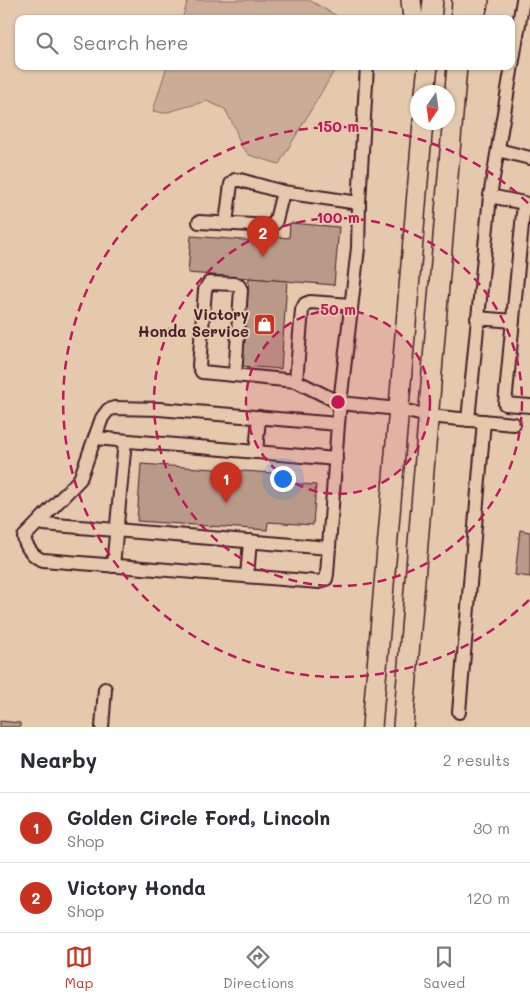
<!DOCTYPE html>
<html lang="en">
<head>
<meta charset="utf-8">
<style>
  :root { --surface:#fff; --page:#f7f7f7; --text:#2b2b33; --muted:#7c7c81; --line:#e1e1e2; --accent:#c8321e }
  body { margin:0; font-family:Mali,sans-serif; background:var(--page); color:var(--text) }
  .compass { position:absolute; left:410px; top:85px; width:45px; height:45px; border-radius:50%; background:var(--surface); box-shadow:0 1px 4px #0004; rotate:193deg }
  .you { position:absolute; left:282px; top:478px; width:18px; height:18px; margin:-12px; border:4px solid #fff; border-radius:50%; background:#1a73e8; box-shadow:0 0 0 8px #1a73e833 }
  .badge { display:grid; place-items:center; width:32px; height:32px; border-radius:50%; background:var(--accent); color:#fff; font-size:16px; font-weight:700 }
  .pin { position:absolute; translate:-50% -41px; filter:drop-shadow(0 1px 2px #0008) }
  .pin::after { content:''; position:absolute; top:26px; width:18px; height:15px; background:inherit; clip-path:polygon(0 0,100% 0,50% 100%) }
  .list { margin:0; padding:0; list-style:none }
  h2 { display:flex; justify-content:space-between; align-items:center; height:65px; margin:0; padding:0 20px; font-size:21px }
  h2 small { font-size:16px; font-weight:400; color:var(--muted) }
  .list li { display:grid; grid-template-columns:32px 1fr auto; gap:15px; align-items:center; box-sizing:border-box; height:70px; padding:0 20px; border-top:1px solid var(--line) }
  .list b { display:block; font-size:19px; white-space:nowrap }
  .list p { margin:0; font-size:16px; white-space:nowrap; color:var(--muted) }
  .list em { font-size:16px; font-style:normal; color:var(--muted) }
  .icon { flex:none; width:28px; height:28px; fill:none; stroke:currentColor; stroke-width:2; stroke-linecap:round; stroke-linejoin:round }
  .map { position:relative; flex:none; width:530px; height:727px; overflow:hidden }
  .search { position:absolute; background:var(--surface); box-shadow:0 1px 4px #0004; left:15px; right:15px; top:15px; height:55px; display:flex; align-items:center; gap:12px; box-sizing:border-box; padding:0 18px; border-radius:10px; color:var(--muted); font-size:19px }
  .sheet { height:205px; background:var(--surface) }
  nav { display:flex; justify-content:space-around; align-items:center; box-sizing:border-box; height:70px; border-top:1px solid var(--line); background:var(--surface); font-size:14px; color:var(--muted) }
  nav a { display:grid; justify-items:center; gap:2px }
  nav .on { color:var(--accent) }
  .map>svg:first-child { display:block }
  .green { fill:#cbad97; stroke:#8a6661 }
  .building { fill:#b99a88; stroke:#4a1f2b }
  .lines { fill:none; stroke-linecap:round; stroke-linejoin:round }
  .minor-casing { stroke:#4a1f2b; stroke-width:16 }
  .highway-casing { stroke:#4a1f2b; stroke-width:22 }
  .minor { stroke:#e4c9ac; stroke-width:12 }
  .highway { stroke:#e4c9ac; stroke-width:19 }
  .ring { fill:none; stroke:#c2185b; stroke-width:2.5; stroke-dasharray:9 6 }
  .labels { text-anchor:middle; stroke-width:4; stroke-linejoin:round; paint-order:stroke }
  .poi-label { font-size:15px; font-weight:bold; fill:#4a1f2b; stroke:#e4c9ac; text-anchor:end }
  .centre { fill:#c2185b; stroke:#e4c9ac; stroke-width:2.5 }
  .ring-label { font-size:15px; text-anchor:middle; font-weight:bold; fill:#c2185b; stroke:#e4c9ac; stroke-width:4; stroke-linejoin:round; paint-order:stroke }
</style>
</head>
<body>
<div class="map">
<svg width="530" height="727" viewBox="0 0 530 727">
  <rect width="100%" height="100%" fill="#e4c9ac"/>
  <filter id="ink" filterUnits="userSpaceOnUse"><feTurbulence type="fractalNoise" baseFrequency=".02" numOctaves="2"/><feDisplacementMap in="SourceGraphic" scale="10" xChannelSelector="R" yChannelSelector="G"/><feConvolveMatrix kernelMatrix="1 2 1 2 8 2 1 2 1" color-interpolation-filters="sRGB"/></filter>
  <g filter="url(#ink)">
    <g class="green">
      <polygon points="188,0 309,0 342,19 182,19"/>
      <polygon points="167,66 337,66 279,164 249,155 241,146 235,128 225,109 207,101 164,113 153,111"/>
    </g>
    <g class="building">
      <polygon points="290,223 339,227 334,285 188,273 191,236 256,241 257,235 289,238"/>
      <polygon points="249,278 287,281 281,369 242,366"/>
      <polygon points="141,464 272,473 271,482 316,485 313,525 268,522 267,530 137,521"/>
      <polygon points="520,530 530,532 530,577 515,575"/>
      <polygon points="0,721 20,723 20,727 0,727"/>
    </g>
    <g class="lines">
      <defs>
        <g id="minor">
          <polyline points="498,150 530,158"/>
          <polyline points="490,196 524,203 505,404 530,406"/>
          <polyline points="359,203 367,66"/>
          <polyline points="199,222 269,226 275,223 276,220 283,192"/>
          <polyline points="226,223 231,184 235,180 240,180 283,192 359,203 358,248 340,403 398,409 428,416 514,424"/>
          <polyline points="477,318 513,321"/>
          <path d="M235,375l6,-85 -2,-4 -4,-2 -26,-1 -4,7 -6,76 3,6 94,9 44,22 -2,21 -11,150 -1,5 -7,3 -276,-22c-9,-2 -18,-14 -19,-23l56,-58 22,-61 6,-8 6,-2 45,1 179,15"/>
          <polyline points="296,381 302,310 305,304 310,302 351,305"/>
          <polyline points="468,420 490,196 523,0"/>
          <polyline points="95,438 336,459"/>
          <polyline points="256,452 259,417"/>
          <polyline points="41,521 44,524 329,548"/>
          <polyline points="113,566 125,441"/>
          <polyline points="247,576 250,541"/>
          <polyline points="459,712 484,421"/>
          <polyline points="102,727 105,689"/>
        </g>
        <g id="highway">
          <polyline points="411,0 413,19"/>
          <polyline points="431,19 433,0"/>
          <polyline points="461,19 462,0"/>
          <polyline points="474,19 479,0"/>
          <polyline points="425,92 428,66"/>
          <polyline points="372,727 423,122"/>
          <polyline points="403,727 457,66"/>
        </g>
      </defs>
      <use href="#minor" class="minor-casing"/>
      <use href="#highway" class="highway-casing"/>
      <use href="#minor" class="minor"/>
      <use href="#highway" class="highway"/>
    </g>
  </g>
  <circle cx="338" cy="402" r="92" fill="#c2185b" fill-opacity=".12"/>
  <g class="ring">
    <circle cx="338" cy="402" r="92"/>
    <circle cx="338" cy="402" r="184"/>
    <path d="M529 600A275 275 0 1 1 529 204"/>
  </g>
  <defs>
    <symbol id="shop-square" viewBox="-11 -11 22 22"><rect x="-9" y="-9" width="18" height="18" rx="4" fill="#c8321e" stroke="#e4c9ac"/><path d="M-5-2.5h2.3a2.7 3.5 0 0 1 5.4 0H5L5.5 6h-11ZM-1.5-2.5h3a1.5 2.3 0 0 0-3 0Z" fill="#fff"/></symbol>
  </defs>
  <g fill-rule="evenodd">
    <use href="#shop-square" x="252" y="312" width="25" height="25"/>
  </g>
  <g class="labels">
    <g class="poi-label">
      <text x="249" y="320">Victory<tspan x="249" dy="17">Honda Service</tspan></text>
    </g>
  </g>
  <circle cx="338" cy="402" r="8" class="centre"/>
  <g class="ring-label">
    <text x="338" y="132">150 m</text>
    <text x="338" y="223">100 m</text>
    <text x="338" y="315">50 m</text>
  </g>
</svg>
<svg class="compass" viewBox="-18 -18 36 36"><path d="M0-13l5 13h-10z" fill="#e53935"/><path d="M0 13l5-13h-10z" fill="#7c7c81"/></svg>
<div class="you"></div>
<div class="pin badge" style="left:226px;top:503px">1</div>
<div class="pin badge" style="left:263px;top:257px">2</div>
<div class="search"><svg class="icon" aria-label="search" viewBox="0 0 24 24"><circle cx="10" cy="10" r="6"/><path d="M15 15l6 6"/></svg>Search here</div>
</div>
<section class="sheet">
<h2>Nearby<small>2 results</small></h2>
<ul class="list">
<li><span class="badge">1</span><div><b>Golden Circle Ford, Lincoln</b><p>Shop</p></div><em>30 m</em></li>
<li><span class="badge">2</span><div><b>Victory Honda</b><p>Shop</p></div><em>120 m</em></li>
</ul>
</section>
<nav>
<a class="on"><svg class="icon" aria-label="map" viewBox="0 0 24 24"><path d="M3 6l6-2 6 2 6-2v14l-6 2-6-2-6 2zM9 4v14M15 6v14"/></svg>Map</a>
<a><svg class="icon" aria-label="directions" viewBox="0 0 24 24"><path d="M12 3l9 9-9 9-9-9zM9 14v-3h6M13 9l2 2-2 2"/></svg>Directions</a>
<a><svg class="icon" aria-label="saved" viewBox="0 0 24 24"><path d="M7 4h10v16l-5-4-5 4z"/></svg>Saved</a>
</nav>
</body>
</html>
